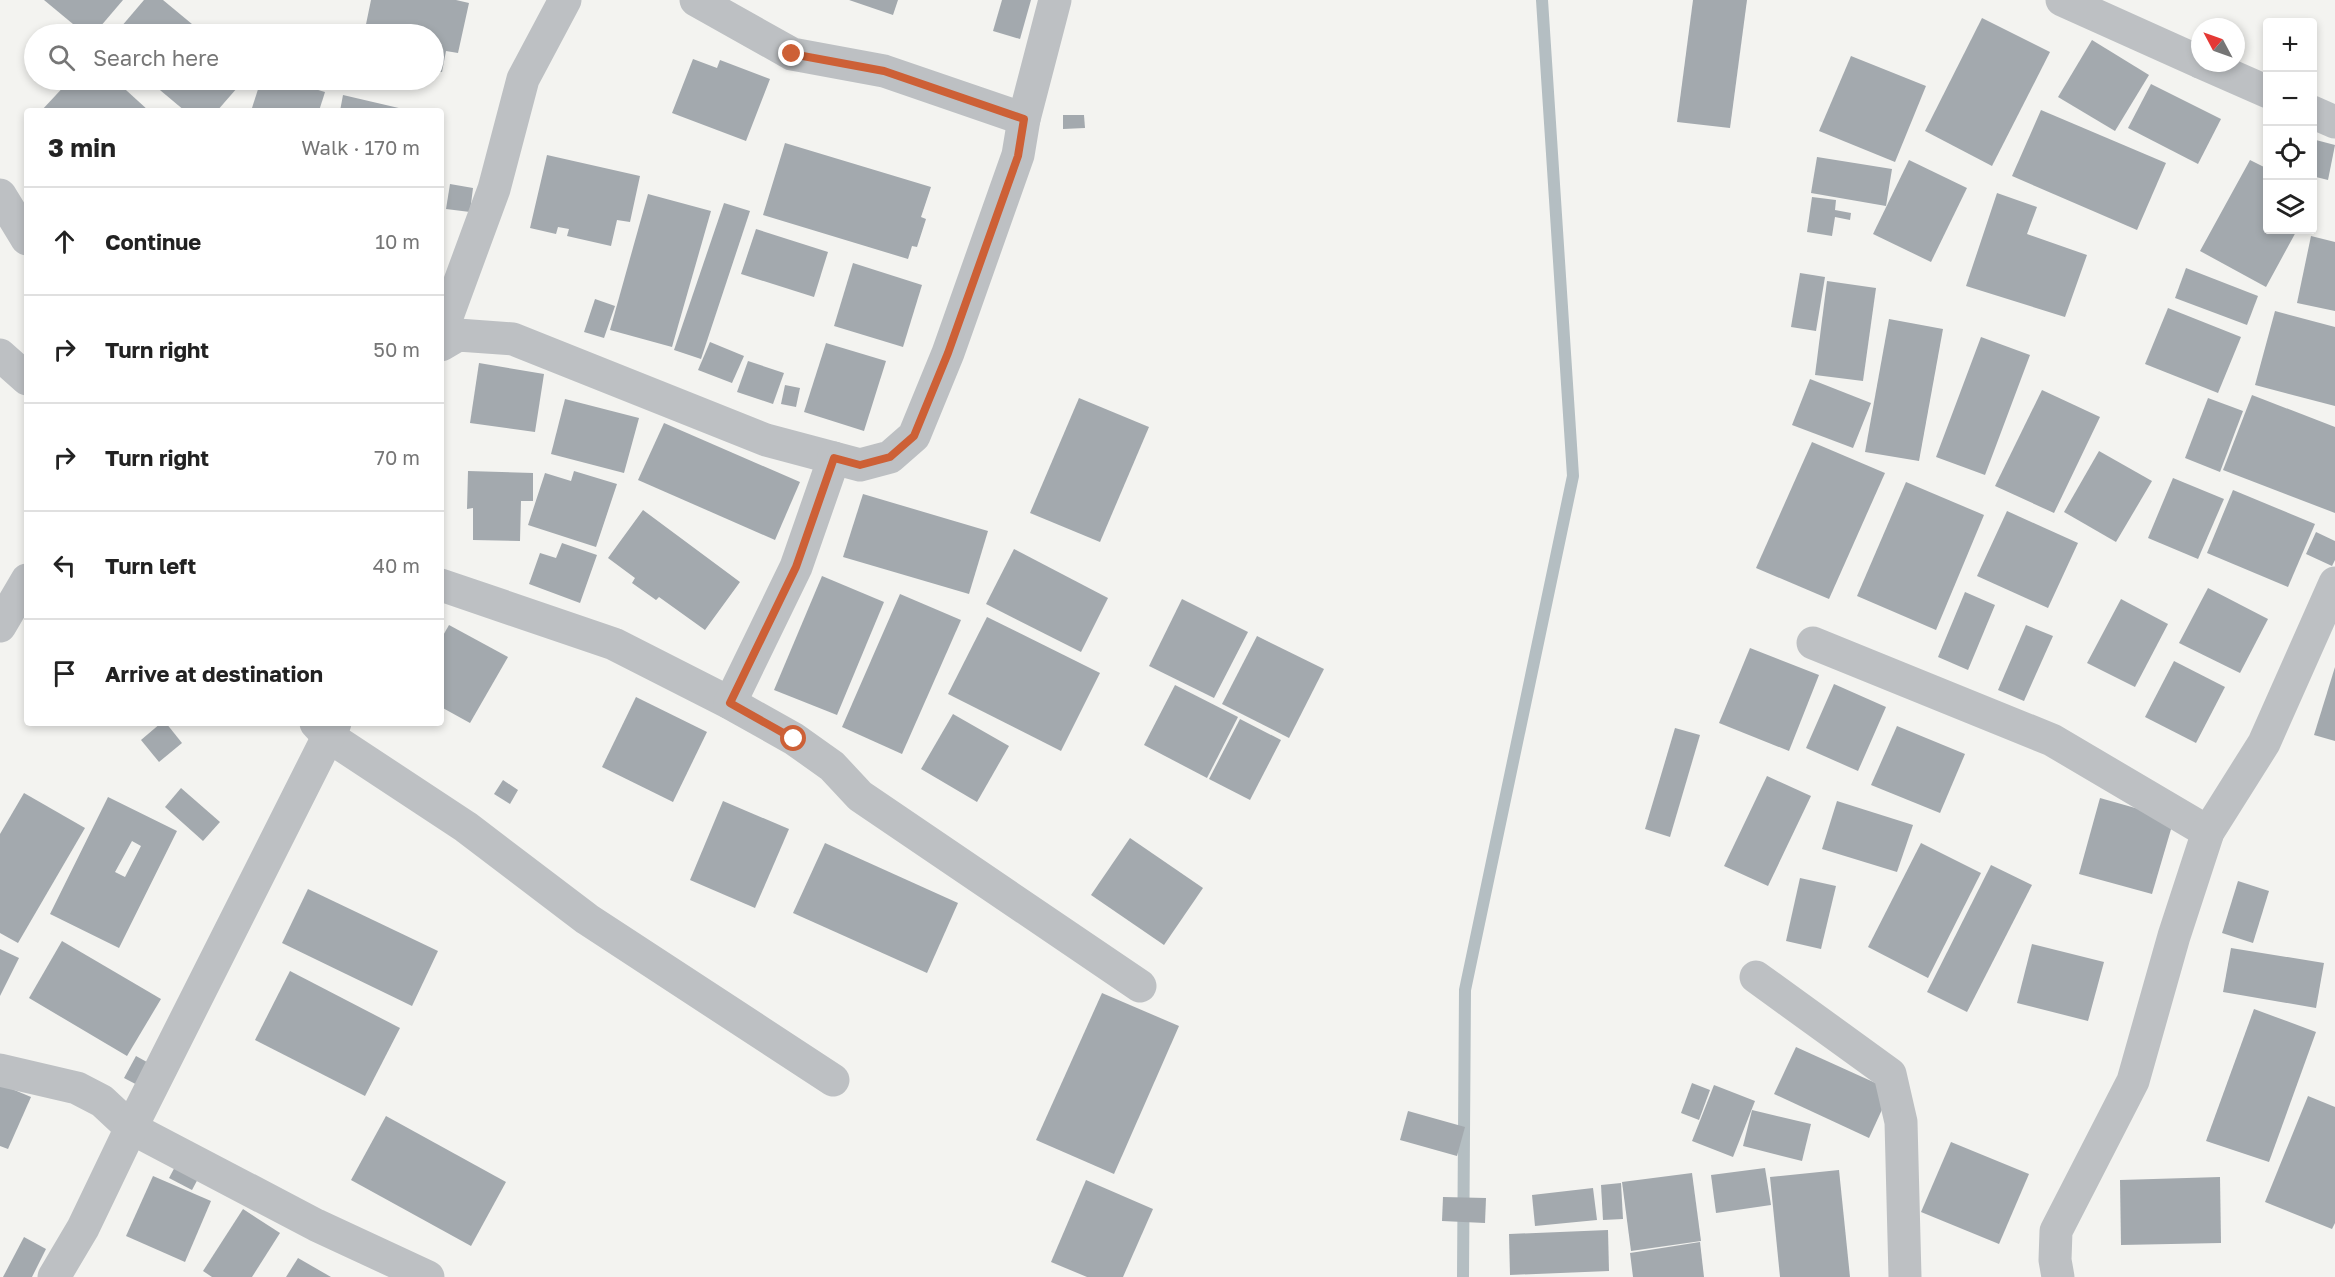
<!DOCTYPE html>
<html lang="en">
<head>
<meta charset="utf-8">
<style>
  :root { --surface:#fff; --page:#f6f6f6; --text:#222; --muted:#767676; --line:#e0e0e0 }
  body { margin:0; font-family:"Golos Text",sans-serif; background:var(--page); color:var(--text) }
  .controls { position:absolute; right:18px; top:18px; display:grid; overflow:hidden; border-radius:6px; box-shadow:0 3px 9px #0003 }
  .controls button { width:54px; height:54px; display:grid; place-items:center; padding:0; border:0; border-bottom:2px solid var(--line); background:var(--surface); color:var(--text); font:30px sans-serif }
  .compass { position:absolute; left:2191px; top:18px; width:54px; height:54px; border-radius:50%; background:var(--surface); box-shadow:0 3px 9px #0003; rotate:311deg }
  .stop { position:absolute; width:18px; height:18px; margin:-14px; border:4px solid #cd6036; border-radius:50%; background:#fff }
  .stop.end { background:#cd6036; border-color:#fff; box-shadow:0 2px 6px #0008 }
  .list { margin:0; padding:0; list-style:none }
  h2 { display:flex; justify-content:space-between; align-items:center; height:78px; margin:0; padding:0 24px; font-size:26px }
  h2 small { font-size:20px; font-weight:400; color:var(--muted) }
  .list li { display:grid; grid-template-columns:39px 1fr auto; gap:18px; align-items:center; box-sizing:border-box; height:108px; padding:0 24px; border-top:2px solid var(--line) }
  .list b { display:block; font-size:22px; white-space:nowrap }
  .list em { font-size:20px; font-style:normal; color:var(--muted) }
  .icon { flex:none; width:33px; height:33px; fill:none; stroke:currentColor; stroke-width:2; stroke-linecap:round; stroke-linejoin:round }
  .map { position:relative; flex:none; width:2335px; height:1277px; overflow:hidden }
  .search { position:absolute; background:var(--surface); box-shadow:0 3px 9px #0003; left:24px; top:24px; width:420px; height:66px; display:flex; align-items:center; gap:15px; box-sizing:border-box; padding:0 21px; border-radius:33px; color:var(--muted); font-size:22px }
  .panel { position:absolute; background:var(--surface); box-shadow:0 3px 9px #0003; left:24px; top:108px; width:420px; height:618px; border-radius:6px }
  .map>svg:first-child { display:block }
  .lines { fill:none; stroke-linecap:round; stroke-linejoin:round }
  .stream { stroke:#b4bec2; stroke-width:12 }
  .building { fill:#a3a9ae; fill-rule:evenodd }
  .minor { stroke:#bdc0c3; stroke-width:33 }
  .route { stroke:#cd6036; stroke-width:8 }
</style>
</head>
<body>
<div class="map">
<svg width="2335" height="1277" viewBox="0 0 2335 1277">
  <rect width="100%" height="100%" fill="#f3f3f0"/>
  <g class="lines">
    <polyline class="stream" points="1463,1277 1465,990 1573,476 1542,0"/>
  </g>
  <g class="building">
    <polygon points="44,0 123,0 94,34 85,34"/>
    <polygon points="144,0 163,0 204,34 115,34"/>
    <polygon points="371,0 456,0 469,3 458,53 446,51 442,72 434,71 434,34 364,34"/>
    <polygon points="849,0 898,0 893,15"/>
    <polygon points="1002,0 1031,0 1020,39 993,31"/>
    <polygon points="1693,0 1747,0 1730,128 1677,122"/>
    <polygon points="1982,18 2050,52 1992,166 1925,131"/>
    <polygon points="2092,40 2149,75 2115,131 2058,97"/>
    <polygon points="1851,56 1926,86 1895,162 1819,131"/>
    <polygon points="693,59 717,68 720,60 770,79 746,141 672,113"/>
    <polygon points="70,80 115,80 149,111 41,111"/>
    <polygon points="148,80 244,80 217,111 185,111"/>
    <polygon points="261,80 284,80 325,92 319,111 251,111"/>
    <polygon points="2151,84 2221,119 2198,164 2128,128"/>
    <polygon points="343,95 403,109 403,111 340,111"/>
    <polygon points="2041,110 2166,163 2137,230 2012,176"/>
    <polygon points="1063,115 1084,115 1085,128 1063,129"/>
    <polygon points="2312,139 2335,145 2328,180 2312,176"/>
    <polygon points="785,143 931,187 921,217 926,219 917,247 912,246 908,259 763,215"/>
    <polygon points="547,155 640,176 630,222 617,220 611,246 567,236 569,229 558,227 556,234 530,228"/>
    <polygon points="1817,157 1892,169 1886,206 1811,193"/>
    <polygon points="1909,160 1967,188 1931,262 1873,234"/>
    <polygon points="2250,160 2268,169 2268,230 2297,230 2266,287 2200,251"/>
    <polygon points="450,184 473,188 470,212 446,209"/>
    <polygon points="1997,193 2037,207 2027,234 2087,255 2065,317 1966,286"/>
    <polygon points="648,194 711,211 672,347 610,330"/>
    <polygon points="1812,197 1836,200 1835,210 1851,213 1850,220 1835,217 1832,236 1807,232"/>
    <polygon points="724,203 750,211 701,359 674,350"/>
    <polygon points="756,229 828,252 814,297 741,274"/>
    <polygon points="2311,236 2335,242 2335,311 2297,303"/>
    <polygon points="853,263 922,285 903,347 834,326"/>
    <polygon points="2186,268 2258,296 2247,325 2175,298"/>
    <polygon points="1800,273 1825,277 1816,331 1791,327"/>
    <polygon points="1827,281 1876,288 1863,381 1815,375"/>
    <polygon points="595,299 615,306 604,338 584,332"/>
    <polygon points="2168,308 2241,337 2218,393 2145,364"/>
    <polygon points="2275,311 2335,327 2335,406 2255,385"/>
    <polygon points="1889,319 1943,329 1919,461 1865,452"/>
    <polygon points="1981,337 2030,355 1985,475 1936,457"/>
    <polygon points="710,342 744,356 732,383 698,370"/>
    <polygon points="826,343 886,361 864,431 804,412"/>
    <polygon points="748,361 784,373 773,404 737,392"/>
    <polygon points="479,363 544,374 535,432 470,423"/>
    <polygon points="1810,379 1871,403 1853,448 1792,425"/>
    <polygon points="785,385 800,388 796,407 781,404"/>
    <polygon points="2042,390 2100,417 2054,513 1995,486"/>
    <polygon points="2252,395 2335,427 2335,513 2223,470"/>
    <polygon points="1079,398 1149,427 1100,542 1030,513"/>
    <polygon points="2208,398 2243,411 2220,472 2185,458"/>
    <polygon points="565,399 639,418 624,473 551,454"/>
    <polygon points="664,423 800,482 775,540 638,480"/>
    <polygon points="1812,442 1885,473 1829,599 1756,568"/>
    <polygon points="2099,451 2152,481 2116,542 2064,512"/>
    <polygon points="468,471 533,473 533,501 521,501 520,541 473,540 473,508 467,509"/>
    <polygon points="574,471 617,484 596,547 528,525 545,473 571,481"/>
    <polygon points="2173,478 2224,499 2198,559 2148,538"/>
    <polygon points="1906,482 1984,515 1936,630 1857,596"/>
    <polygon points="2233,490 2315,524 2288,587 2207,553"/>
    <polygon points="863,494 988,531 969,594 843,557"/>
    <polygon points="643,510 740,582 705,630 659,597 656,600 632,583 635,578 608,558"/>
    <polygon points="2007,511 2078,543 2048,608 1977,576"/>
    <polygon points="2316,532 2335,541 2335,560 2332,566 2306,554"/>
    <polygon points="562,543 597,555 580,603 529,584 540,553 556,558"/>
    <polygon points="1014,549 1108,598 1081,652 986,604"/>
    <polygon points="822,576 884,602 837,715 774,690"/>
    <polygon points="2208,588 2268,619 2240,673 2179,643"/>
    <polygon points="1965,592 1995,605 1968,670 1938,657"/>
    <polygon points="900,594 961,620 902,754 842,727"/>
    <polygon points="1182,599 1248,632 1214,698 1149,666"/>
    <polygon points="2121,599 2168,624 2135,687 2087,663"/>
    <polygon points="987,617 1100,673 1061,751 948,694"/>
    <polygon points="449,625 508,657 470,723 441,707 441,639"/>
    <polygon points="2026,625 2053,636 2024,701 1998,690"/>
    <polygon points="1257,636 1324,669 1289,738 1222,704"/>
    <polygon points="1750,648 1819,675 1789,751 1719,723"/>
    <polygon points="2174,661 2225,687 2196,743 2145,717"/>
    <polygon points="2335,667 2335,741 2314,735"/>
    <polygon points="1834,684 1886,707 1858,771 1806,748"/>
    <polygon points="1175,685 1238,717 1207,778 1144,745"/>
    <polygon points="636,697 707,732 673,802 602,767"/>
    <polygon points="953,714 1009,746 977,802 921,769"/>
    <polygon points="1240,719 1281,740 1250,800 1209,779"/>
    <polygon points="161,723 166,723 182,743 159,762 141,740"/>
    <polygon points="1897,726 1965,754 1940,813 1871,785"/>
    <polygon points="1675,728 1700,735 1670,837 1645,829"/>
    <polygon points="1767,776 1811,796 1768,886 1724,866"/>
    <polygon points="503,780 518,790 510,804 494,794"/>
    <polygon points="181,788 220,822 203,841 165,807"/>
    <polygon points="24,793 85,828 18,943 0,933 0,834"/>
    <path d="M108,797l69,34 -58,117 -69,-34zM132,841l9,5 -16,31 -10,-5z"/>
    <polygon points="2100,798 2174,819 2152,894 2079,874"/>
    <polygon points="723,801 789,829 755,908 690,880"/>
    <polygon points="1837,801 1913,825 1897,872 1822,849"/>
    <polygon points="1130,838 1203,888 1164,945 1091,895"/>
    <polygon points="825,843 958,903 927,973 793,913"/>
    <polygon points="1921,843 1981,873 1928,978 1868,947"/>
    <polygon points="1991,865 2032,885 1967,1012 1927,992"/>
    <polygon points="1800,878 1836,886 1821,949 1786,941"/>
    <polygon points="2238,881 2269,891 2253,943 2222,933"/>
    <polygon points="308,889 438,951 412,1006 282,943"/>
    <polygon points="62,941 161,999 127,1056 29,998"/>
    <polygon points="2032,944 2104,962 2088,1021 2017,1003"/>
    <polygon points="2231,948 2324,963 2316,1008 2223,992"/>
    <polygon points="0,949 19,958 0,996"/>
    <polygon points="290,971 400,1028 365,1096 255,1040"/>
    <polygon points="1102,993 1179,1026 1114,1174 1036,1140"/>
    <polygon points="2254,1009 2316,1032 2269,1162 2206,1141"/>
    <polygon points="1796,1047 1891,1090 1869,1138 1774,1094"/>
    <polygon points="136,1056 156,1067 145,1089 124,1078"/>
    <polygon points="1692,1083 1710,1090 1699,1120 1681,1113"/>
    <polygon points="0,1084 31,1097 8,1149 0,1146"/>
    <polygon points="1714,1085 1755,1101 1733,1157 1692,1141"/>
    <polygon points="2308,1096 2335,1107 2335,1223 2332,1229 2265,1202"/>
    <polygon points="1752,1110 1811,1124 1802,1161 1743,1146"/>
    <polygon points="1408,1111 1465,1127 1457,1156 1400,1140"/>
    <polygon points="386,1116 506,1182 471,1246 351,1180"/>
    <polygon points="1951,1142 2029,1174 1999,1244 1921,1212"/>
    <polygon points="177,1163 200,1175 192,1190 169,1178"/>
    <polygon points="1765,1168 1771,1205 1716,1213 1711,1175"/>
    <polygon points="1839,1170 1850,1277 1780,1277 1770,1177"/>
    <polygon points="1692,1173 1701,1241 1631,1251 1622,1182"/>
    <polygon points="153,1176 211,1201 185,1262 126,1236"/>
    <polygon points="2220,1177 2221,1243 2121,1245 2120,1180"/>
    <polygon points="1086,1180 1153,1209 1123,1277 1087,1277 1051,1262"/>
    <polygon points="1621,1183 1623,1219 1603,1220 1601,1185"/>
    <polygon points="1593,1188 1597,1220 1535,1226 1532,1195"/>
    <polygon points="1443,1197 1486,1198 1485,1223 1442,1221"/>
    <polygon points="243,1209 280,1233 252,1277 212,1277 203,1271"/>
    <polygon points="1608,1230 1609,1271 1510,1275 1509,1234"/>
    <polygon points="24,1237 46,1249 32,1277 3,1277"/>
    <polygon points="1700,1242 1704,1277 1633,1277 1630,1253"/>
    <polygon points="298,1258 331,1277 286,1277"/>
  </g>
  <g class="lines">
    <g class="minor">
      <polyline points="696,0 792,54 884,71 1024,119"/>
      <polyline points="2062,0 2200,62"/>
      <polyline points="2202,63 2268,92"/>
      <polyline points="2312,112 2335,122"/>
      <polyline points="0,195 27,239"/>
      <polyline points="441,333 494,189 523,79 565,0"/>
      <polyline points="441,345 458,335 513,339 766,440 860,465 890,457 914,436 948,353 1018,155 1024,119 1055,0"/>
      <polyline points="0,355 27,379"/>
      <polyline points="441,585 614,644 730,703 794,739 832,766 860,796 1140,986"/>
      <polyline points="0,626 27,580"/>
      <polyline points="1813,643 2052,740 2208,832"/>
      <polyline points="730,703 796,567 834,458"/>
      <polyline points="316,723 328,736 466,827 587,919 833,1080"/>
      <polyline points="1756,977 1890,1074 1901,1122 1905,1277"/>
      <polyline points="0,1070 77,1088 102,1101 131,1128 316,1225 428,1277"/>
      <polyline points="54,1277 83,1228 131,1128 335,723"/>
      <polyline points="2058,1277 2055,1260 2056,1231 2133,1081 2174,936 2208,832 2264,743 2335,583"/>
    </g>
  </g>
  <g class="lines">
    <polyline class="route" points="792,54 884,71 1024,119 1018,156 948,353 914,436 890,457 860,465 834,458 796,567 730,703 794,739"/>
  </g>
</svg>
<div class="controls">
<button>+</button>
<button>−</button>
<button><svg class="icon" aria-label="locate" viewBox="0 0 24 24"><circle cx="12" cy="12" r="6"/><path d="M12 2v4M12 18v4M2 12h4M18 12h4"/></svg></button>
<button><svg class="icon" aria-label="layers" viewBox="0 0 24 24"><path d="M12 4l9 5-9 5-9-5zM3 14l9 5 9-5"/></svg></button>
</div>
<svg class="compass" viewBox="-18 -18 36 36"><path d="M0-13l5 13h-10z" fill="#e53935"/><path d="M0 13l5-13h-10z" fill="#767676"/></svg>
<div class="stop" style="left:794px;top:739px"></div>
<div class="stop end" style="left:792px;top:54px"></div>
<div class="search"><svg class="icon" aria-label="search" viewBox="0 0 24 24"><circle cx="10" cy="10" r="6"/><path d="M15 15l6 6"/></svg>Search here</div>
<section class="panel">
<h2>3 min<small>Walk · 170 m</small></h2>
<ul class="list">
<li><svg class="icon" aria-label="ahead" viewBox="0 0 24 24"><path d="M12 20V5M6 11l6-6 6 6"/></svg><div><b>Continue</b></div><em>10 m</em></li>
<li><svg class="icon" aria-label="right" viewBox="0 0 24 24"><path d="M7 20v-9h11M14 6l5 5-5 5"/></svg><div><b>Turn right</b></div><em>50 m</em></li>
<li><svg class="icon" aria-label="right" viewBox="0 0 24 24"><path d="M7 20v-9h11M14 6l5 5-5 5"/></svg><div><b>Turn right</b></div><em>70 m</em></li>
<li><svg class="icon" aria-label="left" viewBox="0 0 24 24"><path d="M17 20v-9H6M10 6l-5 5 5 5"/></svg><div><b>Turn left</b></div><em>40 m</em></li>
<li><svg class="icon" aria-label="arrive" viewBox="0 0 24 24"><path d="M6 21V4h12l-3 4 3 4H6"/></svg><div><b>Arrive at destination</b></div></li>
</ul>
</section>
</div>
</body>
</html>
